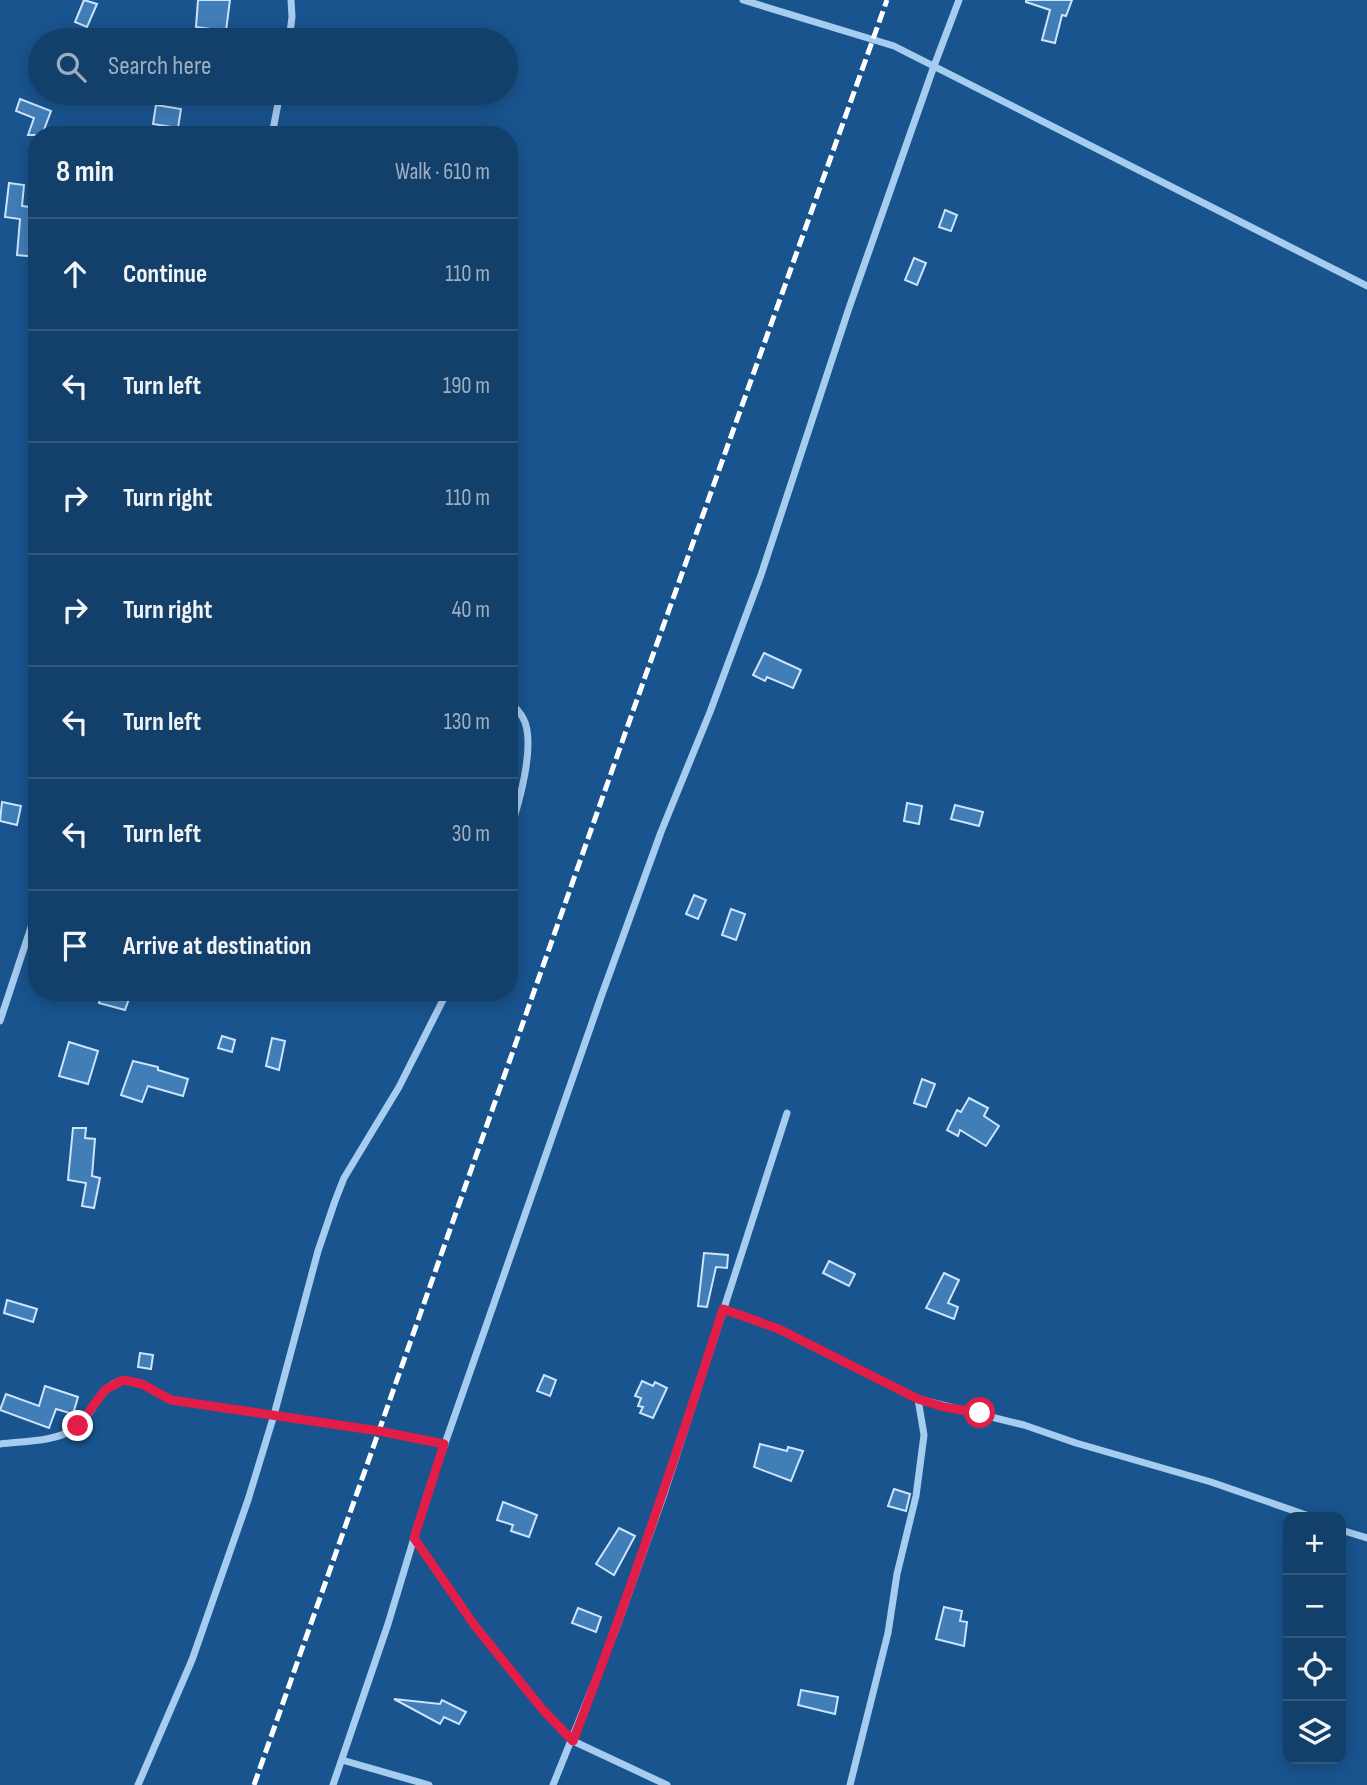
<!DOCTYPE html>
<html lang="en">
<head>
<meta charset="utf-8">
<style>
  :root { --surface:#133f6b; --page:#204a73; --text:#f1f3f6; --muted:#9dafc1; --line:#32587e }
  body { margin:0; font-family:"Sofia Sans Condensed",sans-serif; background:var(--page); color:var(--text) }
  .controls { position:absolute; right:21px; bottom:21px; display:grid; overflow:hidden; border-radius:14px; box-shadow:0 4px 18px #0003 }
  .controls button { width:63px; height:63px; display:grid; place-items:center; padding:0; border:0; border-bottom:2px solid var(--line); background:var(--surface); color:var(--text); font:35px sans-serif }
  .stop { position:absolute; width:21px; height:21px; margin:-16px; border:5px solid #e11d48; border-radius:50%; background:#fff }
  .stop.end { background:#e11d48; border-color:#fff; box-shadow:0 2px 7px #0008 }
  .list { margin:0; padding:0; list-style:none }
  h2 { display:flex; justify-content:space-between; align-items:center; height:91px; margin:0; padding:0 28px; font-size:30px }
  h2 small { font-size:23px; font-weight:400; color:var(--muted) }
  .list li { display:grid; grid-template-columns:46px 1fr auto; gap:21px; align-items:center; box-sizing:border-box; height:112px; padding:0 28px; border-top:2px solid var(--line) }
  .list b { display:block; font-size:26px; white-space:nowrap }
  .list em { font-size:23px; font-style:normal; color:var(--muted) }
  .icon { flex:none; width:38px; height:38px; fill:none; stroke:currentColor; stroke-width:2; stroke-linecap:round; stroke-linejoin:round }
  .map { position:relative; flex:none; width:1367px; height:1785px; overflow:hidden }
  .search { position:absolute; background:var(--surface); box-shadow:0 4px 18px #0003; left:28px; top:28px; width:490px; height:77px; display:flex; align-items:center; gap:18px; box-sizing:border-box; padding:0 24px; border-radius:38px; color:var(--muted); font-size:26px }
  .panel { position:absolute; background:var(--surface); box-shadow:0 4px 18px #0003; left:28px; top:126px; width:490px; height:875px; border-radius:28px }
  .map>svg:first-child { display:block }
  .building { fill:#417eb8; stroke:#cce4fb; stroke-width:2 }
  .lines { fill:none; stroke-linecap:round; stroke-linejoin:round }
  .street { stroke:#a6ccef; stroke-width:7 }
  .rail { stroke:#fff; stroke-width:5; stroke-dasharray:12 5; stroke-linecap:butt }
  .route { stroke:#e11d48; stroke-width:9 }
</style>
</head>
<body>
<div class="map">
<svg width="1367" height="1785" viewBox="0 0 1367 1785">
  <rect width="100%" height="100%" fill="#19548f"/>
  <g class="building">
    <polygon points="84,0 97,4 87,27 75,22"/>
    <polygon points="198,0 230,0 226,31 196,27"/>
    <polygon points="1026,0 1072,0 1066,16 1062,15 1055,43 1042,40 1050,10 1026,2"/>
    <polygon points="20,99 51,111 42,135 28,135 34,118 16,111"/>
    <polygon points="156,105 181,109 178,128 153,124"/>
    <polygon points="9,183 24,185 22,206 37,208 37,257 17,255 20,219 5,217"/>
    <polygon points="945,210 957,215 951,231 939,227"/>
    <polygon points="914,258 926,263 917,285 905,280"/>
    <polygon points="764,653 801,670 793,688 767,677 765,681 753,675"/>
    <polygon points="2,802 21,806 17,825 0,821"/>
    <polygon points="907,803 922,806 919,824 904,821"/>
    <polygon points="955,805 983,812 979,826 951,819"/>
    <polygon points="694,895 706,900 698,919 686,914"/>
    <polygon points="731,909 745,914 736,940 722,935"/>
    <polygon points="102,992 116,992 130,996 125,1010 99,1003"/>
    <polygon points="222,1036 235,1040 232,1052 218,1048"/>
    <polygon points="272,1038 285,1041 279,1070 266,1066"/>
    <polygon points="69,1042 98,1051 88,1084 59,1076"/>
    <polygon points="133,1061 158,1067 158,1070 188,1079 183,1096 148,1086 142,1102 121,1095"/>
    <polygon points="922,1079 935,1084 926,1107 914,1103"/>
    <polygon points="969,1098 988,1108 984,1116 999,1126 986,1146 960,1130 958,1136 947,1130 957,1110 961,1112"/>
    <polygon points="73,1128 86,1128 85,1138 95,1139 92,1176 100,1178 94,1208 82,1206 86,1183 68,1180"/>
    <polygon points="704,1253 728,1255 727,1268 716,1267 707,1307 698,1306"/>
    <polygon points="829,1261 855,1274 849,1286 823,1273"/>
    <polygon points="944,1273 959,1280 948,1303 958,1307 954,1319 926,1308"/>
    <polygon points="7,1300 37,1309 33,1322 4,1313"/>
    <polygon points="140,1353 153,1355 151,1369 138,1367"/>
    <polygon points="544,1375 556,1380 550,1396 537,1391"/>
    <polygon points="642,1381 653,1386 655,1382 667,1388 653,1418 640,1413 643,1407 638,1406 641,1398 635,1396"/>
    <polygon points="45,1386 78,1397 73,1414 56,1409 49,1428 0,1410 6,1394 39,1406"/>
    <polygon points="760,1444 787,1451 788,1447 803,1451 791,1481 754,1467"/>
    <polygon points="894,1489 910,1494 906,1511 888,1506"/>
    <polygon points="503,1502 537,1515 529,1537 511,1531 513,1525 497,1520"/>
    <polygon points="619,1528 635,1536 614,1575 596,1564"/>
    <polygon points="944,1607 962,1611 960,1621 967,1622 964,1646 936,1639"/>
    <polygon points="578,1608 601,1617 596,1632 572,1623"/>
    <polygon points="801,1690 838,1697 835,1714 798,1705"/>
    <polygon points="394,1699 440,1704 442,1700 466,1712 459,1724 444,1717 440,1724"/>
  </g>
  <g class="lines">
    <g class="street">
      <polyline points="743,0 894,46 1367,286"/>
      <polyline points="289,40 292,17 291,0"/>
      <polyline points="272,135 280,93"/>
      <path d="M509,701c5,5 11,11 14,17 14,25 -5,89 -14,115"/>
      <polyline points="0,1021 37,909"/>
      <polyline points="723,1309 779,1329 918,1399 1024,1425 1076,1443 1211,1482 1312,1517"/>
      <path d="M0,1444c22,-3 55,-2 74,-15 21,-14 23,-42 49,-49l19,4 29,16 208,31 66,13"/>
      <polyline points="1341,1530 1367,1538"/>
      <polyline points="414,1538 475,1626 543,1710 573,1741 667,1785"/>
      <polyline points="342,1760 429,1785"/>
      <polyline points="138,1785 192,1660 248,1500 274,1415 318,1251 335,1201 344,1178 399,1087 447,992"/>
      <polyline points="333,1785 388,1624 427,1495 601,997 661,832 710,712 761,575 849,308 934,66 959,0"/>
      <polyline points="553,1785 616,1629 664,1494 787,1113"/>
      <polyline points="850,1785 888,1633 897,1574 916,1496 924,1435 918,1399"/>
    </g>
    <polyline class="rail" points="254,1785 645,677 887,0"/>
  </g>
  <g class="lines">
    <path class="route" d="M78,1426l27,-36 18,-10 19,4 29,16 208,31 65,13 -30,94 61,88 68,84 30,31c55,-142 104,-287 150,-432l56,20 139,70 26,8 36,6"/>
  </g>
</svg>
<div class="controls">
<button>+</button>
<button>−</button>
<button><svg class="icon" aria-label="locate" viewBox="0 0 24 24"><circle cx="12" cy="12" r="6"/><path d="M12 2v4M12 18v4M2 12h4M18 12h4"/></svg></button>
<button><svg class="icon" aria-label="layers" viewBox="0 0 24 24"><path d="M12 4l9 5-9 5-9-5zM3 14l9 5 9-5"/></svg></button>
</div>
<div class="stop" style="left:980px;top:1413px"></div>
<div class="stop end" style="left:78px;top:1426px"></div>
<div class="search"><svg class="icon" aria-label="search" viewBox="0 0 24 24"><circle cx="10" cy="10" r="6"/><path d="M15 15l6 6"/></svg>Search here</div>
<section class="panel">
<h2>8 min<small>Walk · 610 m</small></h2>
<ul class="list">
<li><svg class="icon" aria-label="ahead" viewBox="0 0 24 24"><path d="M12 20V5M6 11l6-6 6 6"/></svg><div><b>Continue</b></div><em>110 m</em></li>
<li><svg class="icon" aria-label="left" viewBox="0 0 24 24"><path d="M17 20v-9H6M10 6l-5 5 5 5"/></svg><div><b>Turn left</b></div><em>190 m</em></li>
<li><svg class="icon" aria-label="right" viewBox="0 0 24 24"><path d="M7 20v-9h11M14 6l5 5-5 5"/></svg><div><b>Turn right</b></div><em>110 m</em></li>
<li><svg class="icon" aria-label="right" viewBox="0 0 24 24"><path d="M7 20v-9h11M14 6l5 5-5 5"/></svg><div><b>Turn right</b></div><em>40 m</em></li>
<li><svg class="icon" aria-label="left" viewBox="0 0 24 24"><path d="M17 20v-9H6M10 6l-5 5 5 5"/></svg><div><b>Turn left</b></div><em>130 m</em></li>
<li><svg class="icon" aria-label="left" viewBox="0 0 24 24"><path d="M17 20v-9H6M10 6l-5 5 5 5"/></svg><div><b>Turn left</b></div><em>30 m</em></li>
<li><svg class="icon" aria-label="arrive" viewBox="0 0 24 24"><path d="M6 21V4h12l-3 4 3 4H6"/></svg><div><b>Arrive at destination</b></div></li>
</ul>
</section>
</div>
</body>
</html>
